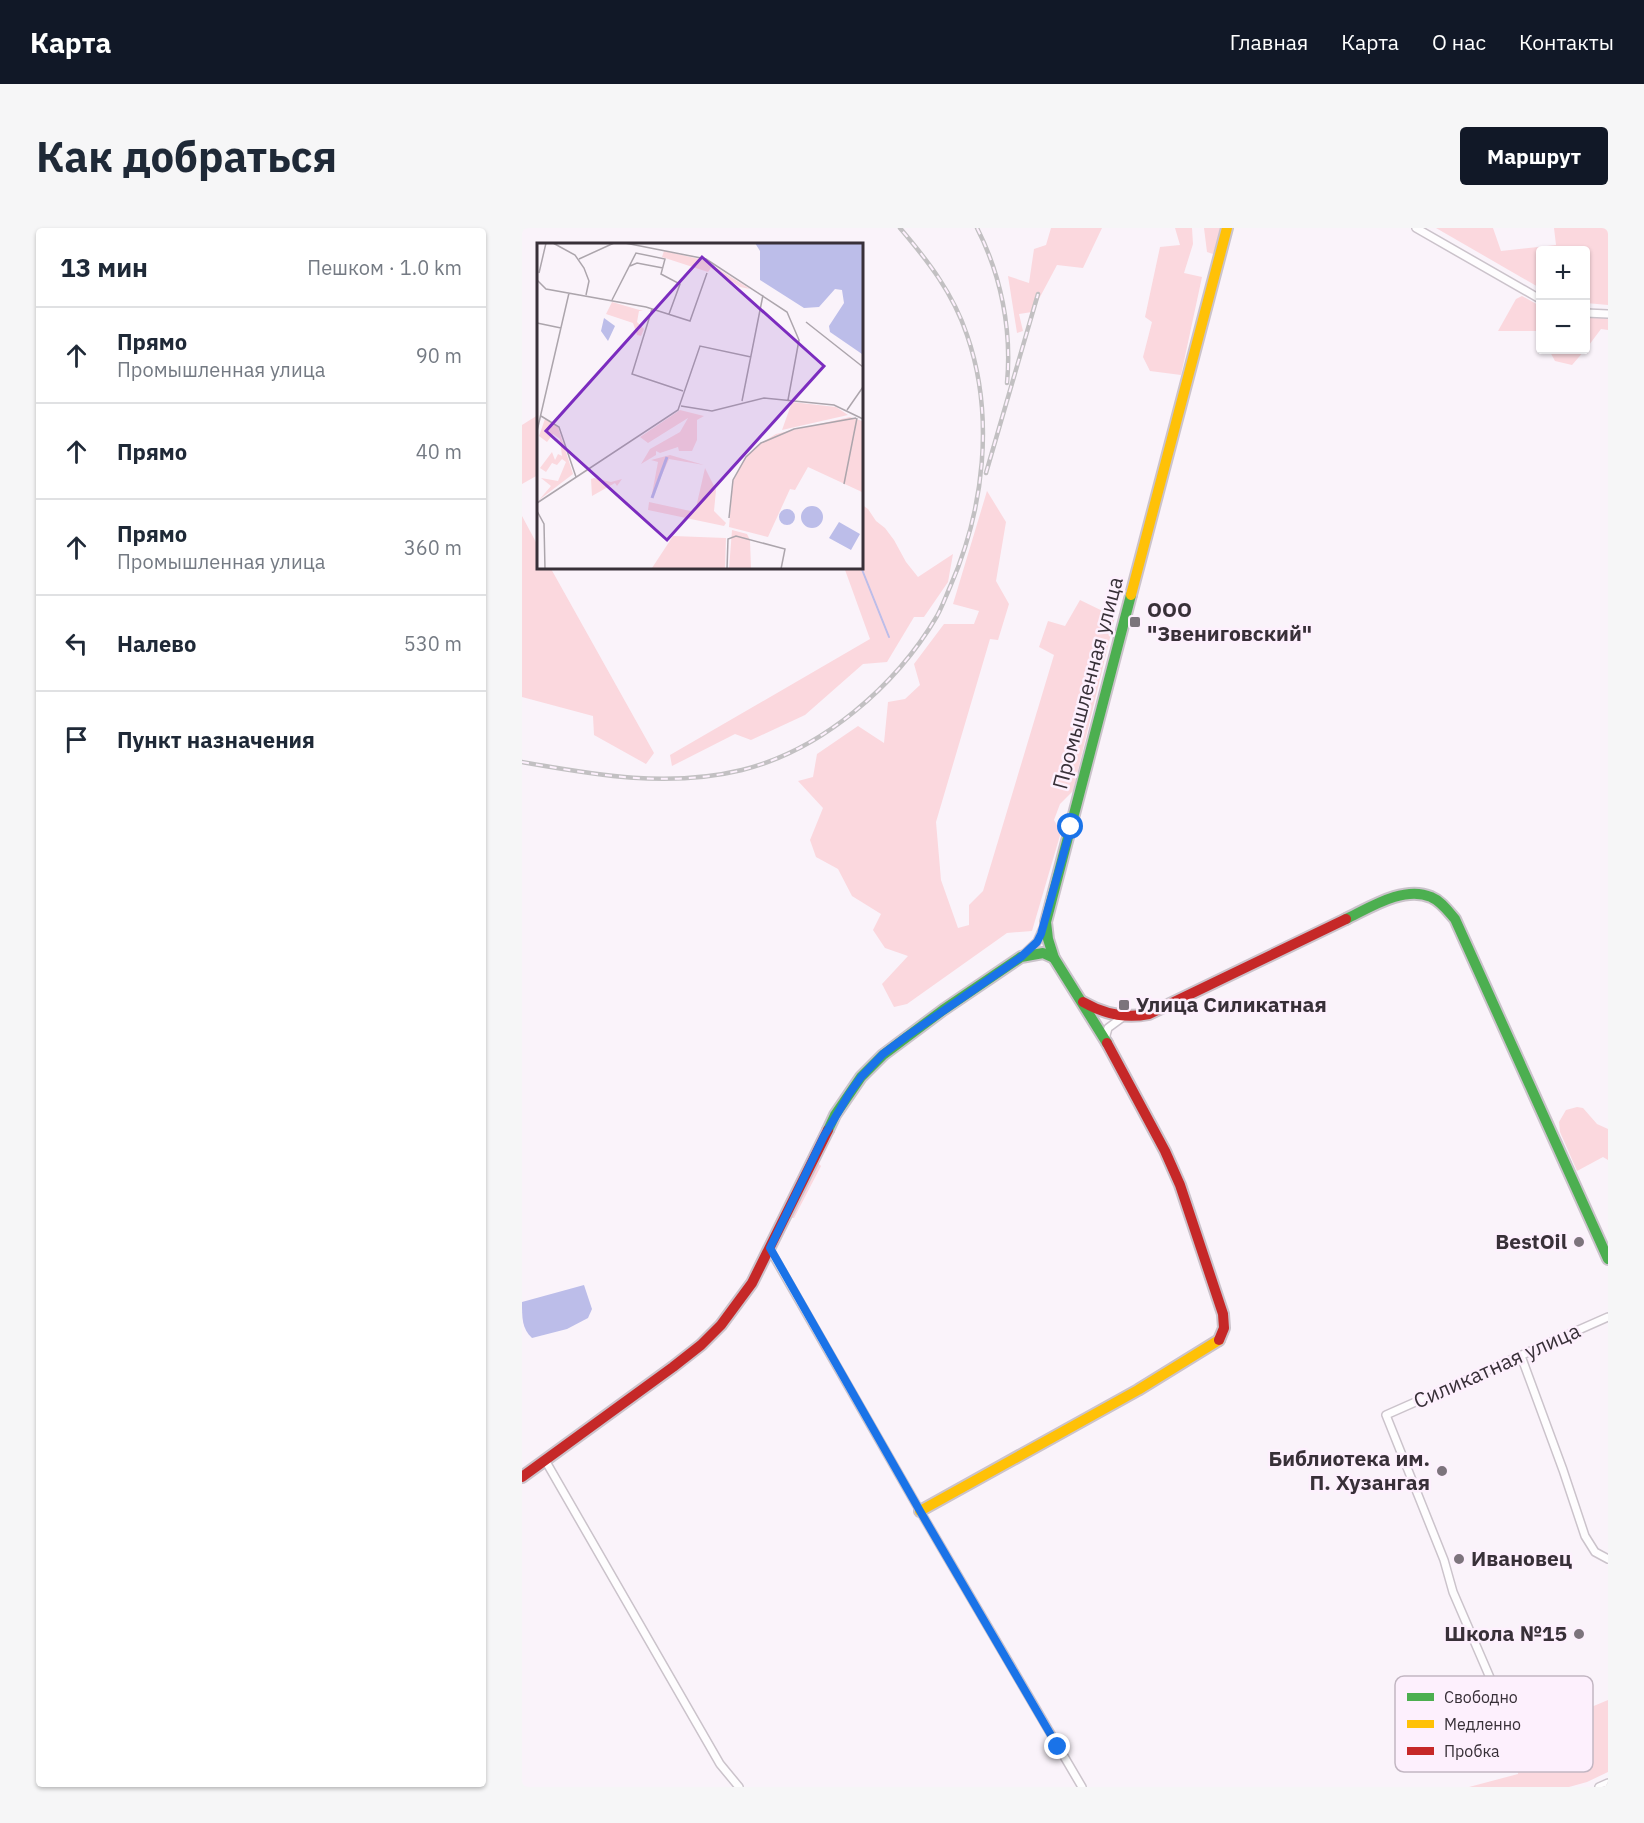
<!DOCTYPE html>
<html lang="ru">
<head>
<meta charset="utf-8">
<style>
  :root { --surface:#fff; --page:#f6f6f7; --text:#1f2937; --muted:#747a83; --line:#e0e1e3; --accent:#111827 }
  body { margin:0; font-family:"IBM Plex Sans",sans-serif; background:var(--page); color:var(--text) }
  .controls { position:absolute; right:18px; top:18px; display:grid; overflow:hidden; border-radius:6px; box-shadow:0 2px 4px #0004 }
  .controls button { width:54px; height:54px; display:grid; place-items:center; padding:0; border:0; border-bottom:2px solid var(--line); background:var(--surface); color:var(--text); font:30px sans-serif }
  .stop { position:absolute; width:18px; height:18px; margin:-14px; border:4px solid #1a73e8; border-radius:50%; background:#fff }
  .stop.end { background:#1a73e8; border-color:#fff; box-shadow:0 2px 6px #0008 }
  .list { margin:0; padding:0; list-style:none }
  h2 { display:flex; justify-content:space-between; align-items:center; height:78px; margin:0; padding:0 24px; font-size:26px }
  h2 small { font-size:20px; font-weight:400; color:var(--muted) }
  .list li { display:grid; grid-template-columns:39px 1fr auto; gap:18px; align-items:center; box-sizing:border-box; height:96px; padding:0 24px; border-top:2px solid var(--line) }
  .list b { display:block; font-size:22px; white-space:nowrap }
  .list p { margin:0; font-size:20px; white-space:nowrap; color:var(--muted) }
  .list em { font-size:20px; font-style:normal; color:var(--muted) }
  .icon { flex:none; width:33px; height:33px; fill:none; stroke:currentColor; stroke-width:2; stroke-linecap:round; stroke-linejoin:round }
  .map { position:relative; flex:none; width:1086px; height:1559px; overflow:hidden; border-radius:6px }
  header { display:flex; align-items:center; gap:36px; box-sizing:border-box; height:84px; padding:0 30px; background:var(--accent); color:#fff }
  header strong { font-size:28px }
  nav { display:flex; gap:33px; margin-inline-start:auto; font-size:21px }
  .intro { display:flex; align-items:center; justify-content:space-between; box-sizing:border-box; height:144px; padding:0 36px }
  h1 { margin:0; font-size:42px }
  .button { padding:15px 27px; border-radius:6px; background:var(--accent); color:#fff; font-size:21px; font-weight:700 }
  main { display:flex; gap:36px; padding:0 36px }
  aside { flex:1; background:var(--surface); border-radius:6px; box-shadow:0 2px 4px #0004 }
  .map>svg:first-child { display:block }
  .green { fill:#fbd8de }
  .water { fill:#bcbde9 }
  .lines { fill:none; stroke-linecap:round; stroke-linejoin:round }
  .stream { stroke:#bcbde9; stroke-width:2 }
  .street-casing { stroke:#cbc3cb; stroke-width:10 }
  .fast-casing { stroke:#cbc3cb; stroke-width:14 }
  .slow-casing { stroke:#cbc3cb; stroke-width:14 }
  .jam-casing { stroke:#cbc3cb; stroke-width:14 }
  .street { stroke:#fefdfe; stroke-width:7 }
  .fast { stroke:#4caf50; stroke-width:10 }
  .slow { stroke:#ffc107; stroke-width:10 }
  .jam { stroke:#c62828; stroke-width:10 }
  .rail-casing { stroke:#c2c0c2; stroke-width:4.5 }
  .rail { stroke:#fdf0fd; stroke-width:2; stroke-dasharray:7; stroke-linecap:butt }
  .route { stroke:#1a73e8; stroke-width:8 }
  .poi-dot { fill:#7c747c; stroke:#fdf0fd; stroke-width:2 }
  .labels { text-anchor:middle; stroke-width:5; stroke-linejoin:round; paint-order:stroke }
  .poi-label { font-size:21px; font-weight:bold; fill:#383038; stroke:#fdf0fd; text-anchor:start }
  .street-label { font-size:21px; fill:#383038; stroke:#fdf0fd }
  .inset-river { fill:none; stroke:#bcbde9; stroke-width:3 }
  .inset-road { fill:none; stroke:#aca5ac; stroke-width:1.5 }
  .view { fill:#7b2cbf; fill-opacity:0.15; stroke:#7b2cbf; stroke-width:3 }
  .inset-edge { fill:none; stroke:#383038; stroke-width:3 }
  .key { fill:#fdf0fd; stroke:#c2b6c2; stroke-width:1.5 }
  .key-label { font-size:16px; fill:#383038 }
</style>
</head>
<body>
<header>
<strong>Карта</strong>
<nav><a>Главная</a><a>Карта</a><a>О нас</a><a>Контакты</a></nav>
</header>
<div class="intro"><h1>Как добраться</h1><a class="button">Маршрут</a></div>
<main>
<aside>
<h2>13 мин<small>Пешком · 1.0 km</small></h2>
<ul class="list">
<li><svg class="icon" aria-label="ahead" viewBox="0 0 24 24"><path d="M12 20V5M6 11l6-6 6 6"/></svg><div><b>Прямо</b><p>Промышленная улица</p></div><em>90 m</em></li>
<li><svg class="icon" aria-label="ahead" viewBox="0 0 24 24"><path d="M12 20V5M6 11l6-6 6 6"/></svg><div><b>Прямо</b></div><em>40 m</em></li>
<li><svg class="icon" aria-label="ahead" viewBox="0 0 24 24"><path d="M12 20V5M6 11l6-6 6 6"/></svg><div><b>Прямо</b><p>Промышленная улица</p></div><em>360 m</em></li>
<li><svg class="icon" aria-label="left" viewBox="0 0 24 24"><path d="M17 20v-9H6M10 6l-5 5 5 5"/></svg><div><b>Налево</b></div><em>530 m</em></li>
<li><svg class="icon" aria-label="arrive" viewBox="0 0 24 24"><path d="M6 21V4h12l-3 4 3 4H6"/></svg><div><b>Пункт назначения</b></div></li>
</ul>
</aside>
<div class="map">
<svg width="1086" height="1559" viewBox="0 0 1086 1559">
  <rect width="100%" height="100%" fill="#faf3fa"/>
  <g class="green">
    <polygon points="529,0 580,0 561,40 535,37 510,84 497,86 501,103 495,105 486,48 507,55 512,21 524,17"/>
    <polygon points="653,0 670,0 671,16 662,45 680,49 659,147 628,143 621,129 630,94 623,89 638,19 658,17"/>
    <polygon points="682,0 699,0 691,26 685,24"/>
    <polygon points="914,0 971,0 979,23 1034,17 1032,0 1086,0 1086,77 1064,75 1064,22 1018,22 1018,60"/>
    <polygon points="1000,68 1018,78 1018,103 976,103 994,71"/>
    <polygon points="1064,87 1086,89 1086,102 1079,101 1064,121"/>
    <polygon points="1027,122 1063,122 1050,137 1033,133"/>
    <polygon points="16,187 16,247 0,256 0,197"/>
    <polygon points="465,263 484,294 474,353 487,376 476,412 468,411 414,594 419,652 436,700 447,697 447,677 461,663 532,427 517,419 526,393 543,398 558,372 593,389 551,563 538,576 532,592 539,604 510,703 485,705 385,776 372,779 360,756 386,728 363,720 351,702 359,686 330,668 316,641 294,629 288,612 301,580 276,553 291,549 295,526 336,498 362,515 366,474 383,471 398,457 392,436 422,396 452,396 457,383 431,376"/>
    <polygon points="339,276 346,281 354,293 363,300 372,312 384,334 396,349 431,326 426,354 402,389 392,389 365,434 341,436 283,487 229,512 213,506 150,538 148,527 348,411 322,339 339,339"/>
    <polygon points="0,288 16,318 16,339 28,339 132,525 124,536 72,507 71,488 0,469"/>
    <polygon points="1055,879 1061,880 1075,896 1086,901 1086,932 1081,929 1055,943 1038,904 1037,894 1044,882"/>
    <polygon points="296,935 299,938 272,990 269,990 268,988 293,937"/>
    <polygon points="1086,1472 1086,1544 1065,1554 1047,1559 947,1559 996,1546 993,1511"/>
  </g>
  <path class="water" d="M62,1057l8,24 -4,9 -21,11 -35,9c-10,-9 -10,-20 -10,-36z"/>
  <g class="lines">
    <polyline class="stream" points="339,339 367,409"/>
    <defs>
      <g id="street">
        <polyline points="894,0 1018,71"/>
        <polyline points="1064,85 1086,86"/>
        <polyline points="500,728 515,714 523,696"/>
        <polyline points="583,811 586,800 601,789"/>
        <polyline points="247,1020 398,1283 560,1559"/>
        <polyline points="999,1128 1041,1242 1063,1308 1073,1324 1086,1331"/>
        <polyline points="23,1232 198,1536 217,1559"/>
        <polyline points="991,1503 931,1364 922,1332 864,1187 1086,1089"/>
        <polyline points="1077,1559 1086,1555"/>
      </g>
      <g id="fast">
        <path d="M824,691c23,-11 58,-34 85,-22 10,4 17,14 24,22l153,340"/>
        <polyline points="585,815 532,730 526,711 524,694 609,367"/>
        <polyline points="306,902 313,887 339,849 361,827 421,782 499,729 521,725 532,730"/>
      </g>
      <g id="slow">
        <polyline points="609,367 705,0"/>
        <polyline points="398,1283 616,1162 697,1112"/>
      </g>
      <g id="jam">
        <path d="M561,774c21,12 42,17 66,12l197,-95"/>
        <polyline points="585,815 643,923 658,957 701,1086 702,1100 697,1112"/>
        <polyline points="0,1249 151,1139 179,1117 199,1097 230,1055 306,902"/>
      </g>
    </defs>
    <use href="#street" class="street-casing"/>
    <use href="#fast" class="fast-casing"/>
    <use href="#slow" class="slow-casing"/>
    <use href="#jam" class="jam-casing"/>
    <use href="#street" class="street"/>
    <use href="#fast" class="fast"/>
    <use href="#slow" class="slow"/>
    <use href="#jam" class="jam"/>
    <defs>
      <g id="rail">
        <path d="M455,0c24,47 35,102 30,155"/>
        <polyline points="464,245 516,66"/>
        <path d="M0,534c74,13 146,26 220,8 80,-20 154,-84 195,-154 5,-9 9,-20 13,-29 34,-77 45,-171 17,-252 -14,-42 -39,-74 -67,-107"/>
      </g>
    </defs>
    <use href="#rail" class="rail-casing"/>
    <use href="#rail" class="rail"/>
  </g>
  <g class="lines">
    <polyline class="route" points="536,1519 398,1283 248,1020 302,908 327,866 339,849 361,826 385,808 499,729 515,714 519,706 549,599"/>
  </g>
  <g class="poi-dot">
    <rect x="607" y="388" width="12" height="12" rx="3"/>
    <rect x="596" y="771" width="12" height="12" rx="3"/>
    <circle cx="1057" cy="1014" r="6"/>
    <circle cx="920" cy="1243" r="6"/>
    <circle cx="937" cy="1331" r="6"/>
    <circle cx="1057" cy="1406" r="6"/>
  </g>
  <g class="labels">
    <g class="poi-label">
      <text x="625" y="389">ООО<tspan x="625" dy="24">"Звениговский"</tspan></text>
      <text x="614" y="784">Улица Силикатная</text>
      <text x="1045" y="1021" text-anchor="end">BestOil</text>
      <text x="908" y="1238" text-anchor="end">Библиотека им.<tspan x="908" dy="24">П. Хузангая</tspan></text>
      <text x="949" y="1338">Ивановец</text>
      <text x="1045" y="1413" text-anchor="end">Школа №15</text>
    </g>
    <g class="street-label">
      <text transform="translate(566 455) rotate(-75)" y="7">Промышленная улица</text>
      <text transform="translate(975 1138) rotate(-24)" y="7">Силикатная улица</text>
    </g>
  </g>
  <g transform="translate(15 15)">
    <rect width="326" height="326" fill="#faf3fa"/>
    <path d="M127,8l40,9 46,29 -10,-2 -29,-19 -3,4 -46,-15zM75,59l31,9h-4l-2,11 7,7 -3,7 -4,-1 -4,-12 -27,-9zM255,159l44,5 12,8 -66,15zM143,167l24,6 -7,4v20l-5,11h-13l-1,-4 -18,6 -4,-2v4l-15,9 9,-15 30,-17 8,-14 -40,25 -8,-6zM313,174l12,4v71l-54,-25 -13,23 -5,-1 -22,48 -39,-10 4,-47 13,-23 15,-14 15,-9zM8,176l13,8 15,47 -34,26 12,-14 -10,-8 17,3 8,-19 -4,-3 -5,6 -5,-2 -6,9 -6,-4 12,-16 3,8 3,-6 4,2 -2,-17 -7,-5 -6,8 -8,-6zM133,212l34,10 -35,-6 -18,40 7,-37 -7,-2zM168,225l11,22 -2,21 12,12 -2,3 -76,-16 1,-8 46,10zM57,235l17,4 11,-3 -5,7 -2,-3 -23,13 -1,-17zM195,287l15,4 3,6 1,28 -22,1zM136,293l53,2 -1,30h-73z" fill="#fbd8de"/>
    <path d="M218,0h107v111l-32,-22 -1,-6 15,-23 -2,-13 -7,-1 -16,18 -15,1 -44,-28v-29zM67,75l11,8 -7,15 -7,-10zM264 274a11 11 0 1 1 22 0a11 11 0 1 1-22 0ZM242 274a8 8 0 1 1 16 0a8 8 0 1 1-16 0ZM302,279l21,12 -9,16 -22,-12z" fill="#bcbde9"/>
    <path class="inset-river" d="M115,255l15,-41"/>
    <path class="inset-road" d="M16,0l22,12 9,13 5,13 -3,14M88,0l81,16 81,53 12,28 -11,60M42,16l35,-16M93,23l7,-3 26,5M2,30l7,-30M0,37l9,9 100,18 44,14 17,-48M75,57l24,-47 29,6 -4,15 19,10 -11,30M115,66l-20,65 51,17M269,79l57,45M0,80l24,5M205,158l21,-106M144,163l31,5 52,-13 70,7 29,14M310,167l16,-23M4,173l18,11 17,50M0,188l32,-138M307,241l13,-66M0,260l141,-93 22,-64 51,11M0,268l7,13 1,45M192,275l4,-38 13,-23 15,-14 33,-14 62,-11M190,326l1,-30 8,-3 49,13 -4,20"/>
    <path class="view" d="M165,14l122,109 -157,174 -121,-109z"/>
    <rect width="326" height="326" class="inset-edge"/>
  </g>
  <rect x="873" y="1448" width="198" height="96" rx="9" class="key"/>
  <rect x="885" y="1465" width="27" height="8" fill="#4caf50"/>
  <rect x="885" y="1492" width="27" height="8" fill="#ffc107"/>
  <rect x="885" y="1519" width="27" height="8" fill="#c62828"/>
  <g class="key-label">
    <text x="922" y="1475">Свободно</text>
    <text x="922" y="1502">Медленно</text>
    <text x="922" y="1529">Пробка</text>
  </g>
</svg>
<div class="controls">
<button>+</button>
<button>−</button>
</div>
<div class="stop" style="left:549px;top:599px"></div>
<div class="stop end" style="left:536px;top:1519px"></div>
</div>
</main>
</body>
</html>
